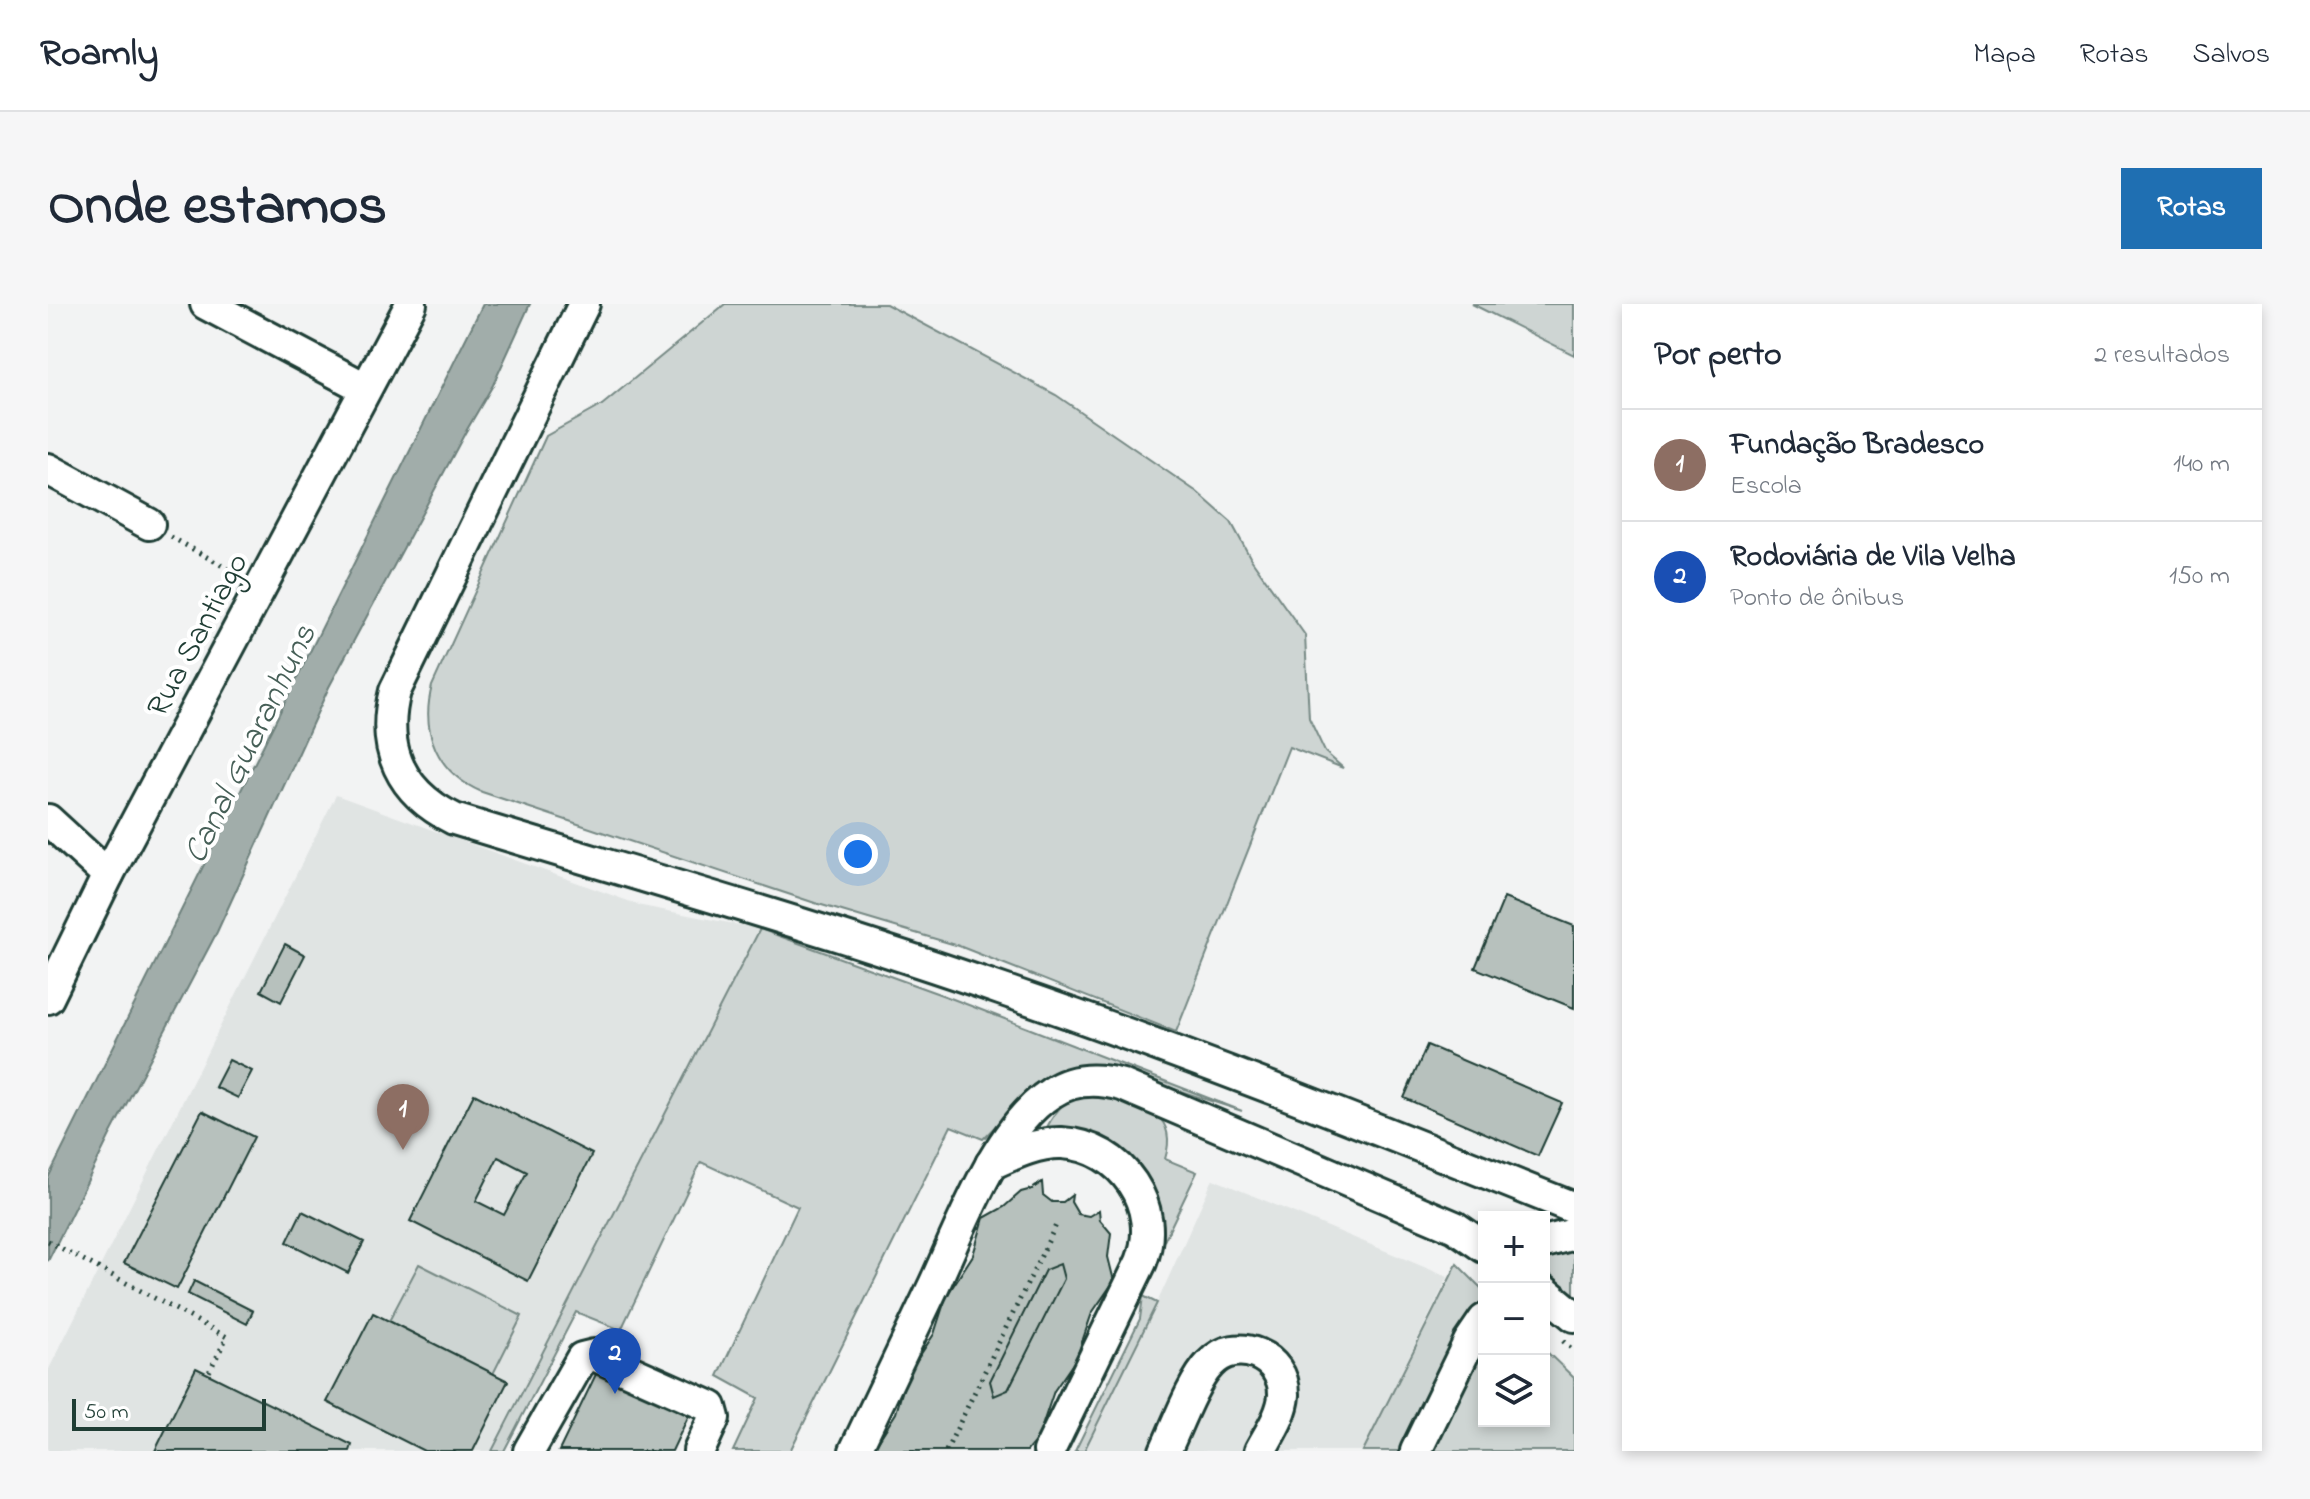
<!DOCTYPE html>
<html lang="pt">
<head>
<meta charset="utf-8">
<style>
  :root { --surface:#fff; --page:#f6f6f7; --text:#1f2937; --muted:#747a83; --line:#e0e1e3; --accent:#1f6fb2 }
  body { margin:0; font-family:"Indie Flower",sans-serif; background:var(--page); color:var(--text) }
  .controls { position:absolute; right:24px; bottom:24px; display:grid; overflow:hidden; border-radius:0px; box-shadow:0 4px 12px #0003 }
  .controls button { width:72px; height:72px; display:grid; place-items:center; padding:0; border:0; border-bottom:2px solid var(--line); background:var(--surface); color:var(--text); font:40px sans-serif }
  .scale { position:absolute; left:24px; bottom:20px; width:194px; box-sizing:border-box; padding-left:8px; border:4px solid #1f3d34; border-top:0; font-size:22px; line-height:28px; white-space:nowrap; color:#1f3d34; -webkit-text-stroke:6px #fff; paint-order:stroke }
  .you { position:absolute; left:810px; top:550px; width:28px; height:28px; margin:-20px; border:6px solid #fff; border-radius:50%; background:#1a73e8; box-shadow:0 0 0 12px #1a73e833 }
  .badge { display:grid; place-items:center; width:52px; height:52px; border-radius:50%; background:var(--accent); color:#fff; font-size:26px; font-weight:700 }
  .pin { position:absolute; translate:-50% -66px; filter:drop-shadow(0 2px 4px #0008) }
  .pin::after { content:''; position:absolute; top:42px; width:28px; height:24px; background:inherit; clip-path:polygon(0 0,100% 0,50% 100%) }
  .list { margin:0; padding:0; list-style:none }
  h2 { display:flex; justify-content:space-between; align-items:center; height:104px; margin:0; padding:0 32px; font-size:34px }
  h2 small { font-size:26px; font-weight:400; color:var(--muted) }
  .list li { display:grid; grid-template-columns:52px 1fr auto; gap:24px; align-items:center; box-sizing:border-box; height:112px; padding:0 32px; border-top:2px solid var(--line) }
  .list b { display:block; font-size:30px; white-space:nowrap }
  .list p { margin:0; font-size:26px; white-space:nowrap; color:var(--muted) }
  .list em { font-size:26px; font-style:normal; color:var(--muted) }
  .icon { flex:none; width:44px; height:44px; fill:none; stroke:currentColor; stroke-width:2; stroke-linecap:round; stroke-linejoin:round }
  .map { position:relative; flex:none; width:1526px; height:1147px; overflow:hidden; border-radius:0px }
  header { display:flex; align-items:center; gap:48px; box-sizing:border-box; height:112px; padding:0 40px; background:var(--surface); border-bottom:2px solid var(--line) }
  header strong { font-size:38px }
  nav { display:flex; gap:44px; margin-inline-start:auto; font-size:28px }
  .intro { display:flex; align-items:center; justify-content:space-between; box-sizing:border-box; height:192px; padding:0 48px }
  h1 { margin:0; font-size:56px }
  .button { padding:20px 36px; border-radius:0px; background:var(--accent); color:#fff; font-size:28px; font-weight:700 }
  main { display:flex; gap:48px; padding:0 48px }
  aside { flex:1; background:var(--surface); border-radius:0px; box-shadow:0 4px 12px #0003 }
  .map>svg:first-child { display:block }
  .built { fill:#e0e4e3 }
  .green { fill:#ced5d3; stroke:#768984; stroke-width:2 }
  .water { fill:#a1adaa; stroke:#6d807b; stroke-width:2 }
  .building { fill:#b7c1bd; stroke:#1f3d34; stroke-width:2; fill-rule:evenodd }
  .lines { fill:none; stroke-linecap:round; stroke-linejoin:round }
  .minor-casing { stroke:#1f3d34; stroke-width:36 }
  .path { stroke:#1f3d34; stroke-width:5; stroke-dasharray:2 6; stroke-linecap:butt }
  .minor { stroke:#fff; stroke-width:30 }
  .labels { text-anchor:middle; stroke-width:8; stroke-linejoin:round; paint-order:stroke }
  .street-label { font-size:32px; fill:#1f3d34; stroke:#fff }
  .water-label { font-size:34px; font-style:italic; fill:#465f57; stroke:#fff }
</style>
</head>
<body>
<header>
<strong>Roamly</strong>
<nav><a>Mapa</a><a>Rotas</a><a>Salvos</a></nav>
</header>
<div class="intro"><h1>Onde estamos</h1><a class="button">Rotas</a></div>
<main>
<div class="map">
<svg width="1526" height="1147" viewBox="0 0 1526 1147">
  <rect width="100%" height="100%" fill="#f2f3f3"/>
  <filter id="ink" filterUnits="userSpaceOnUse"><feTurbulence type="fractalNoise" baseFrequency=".0125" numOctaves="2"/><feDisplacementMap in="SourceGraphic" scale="16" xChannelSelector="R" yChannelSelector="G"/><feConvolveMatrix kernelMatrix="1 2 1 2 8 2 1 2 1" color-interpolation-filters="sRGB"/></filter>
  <g filter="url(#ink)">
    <g class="built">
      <polygon points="288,491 594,602 712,625 443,1147 0,1147 0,1067"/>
      <polygon points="1165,875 1400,973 1315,1147 1036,1147 1109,999"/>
    </g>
    <g class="green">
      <path d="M677,0h161l170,91 141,97 34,30 20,37 54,76 4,83 16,34 18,16 -54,-21 -113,285 -217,-86 -144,-43 -333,-111c-45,-19 -62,-60 -50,-106l114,-250 56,-31z"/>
      <polygon points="1424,0 1526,0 1526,51"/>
      <polygon points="712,625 905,695 1194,807 1070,767 1025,764 998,774 986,782 935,835 903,822 742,1147 685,1147 710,1094 670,1072 750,903 653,858 573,1026 528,1008 456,1147 444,1147"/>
      <path d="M1046,786c38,13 87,17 71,69l32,13 -33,69c0,-70 -48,-116 -118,-112 12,-24 23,-32 48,-39z"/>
      <polygon points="1526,945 1526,994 1496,974 1498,948"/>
      <polygon points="371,960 474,1012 445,1070 341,1017"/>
      <polygon points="1409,960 1436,987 1436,1117 1496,1117 1496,1045 1526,1074 1526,1147 1315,1147"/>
      <polygon points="1095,992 1109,999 1036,1147 1027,1147 1092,1015"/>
    </g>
    <polygon class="water" points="435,0 482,0 445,81 417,129 281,383 169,628 62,831 0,957 0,874"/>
    <g class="building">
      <polygon points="1456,594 1526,622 1526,704 1427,664"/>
      <polygon points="237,640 257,651 233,698 213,687"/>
      <polygon points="1379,741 1514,799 1490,852 1356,794"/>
      <polygon points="181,756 204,767 190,794 167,783"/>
      <path d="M426,790l118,60 -64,127 -118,-60zM450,853l29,15 -23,43 -28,-14z"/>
      <polygon points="154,807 206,833 129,985 76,959"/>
      <polygon points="994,878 995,891 1004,898 1015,898 1024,891 1023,898 1030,910 1041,912 1051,906 1052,916 1063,929 1060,953 1066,977 1044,1009 1028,1055 1006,1087 990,1134 979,1147 824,1147 848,1109 859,1071 886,1030 898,993 925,951 936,914 956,903 973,888 984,885"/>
      <polygon points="254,907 316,938 300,969 239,938"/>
      <polygon points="1012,960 1016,975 960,1086 946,1092 942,1077 997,966"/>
      <polygon points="146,977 205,1007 199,1020 140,990"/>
      <polygon points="325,1009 460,1077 425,1147 376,1147 279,1098"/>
      <polygon points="148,1064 304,1141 302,1147 107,1147"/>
      <polygon points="549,1068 641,1111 624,1147 511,1147"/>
    </g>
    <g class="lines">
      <defs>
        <g id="minor">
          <polyline points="158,0 317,84"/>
          <path d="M536,0l-189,387c-15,58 6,102 59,128 183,56 368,108 549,171 193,66 382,142 571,218"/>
          <polyline points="0,165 101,220"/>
          <polyline points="0,516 60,571"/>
          <polyline points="0,694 60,571 363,0"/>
          <path d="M943,860c22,-10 47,-22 71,-21 60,3 101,64 79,119l-92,189"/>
          <polyline points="1496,938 1526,930"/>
          <polyline points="1496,987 1526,1012"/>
          <polyline points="481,1147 534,1054 546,1051 663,1103 666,1114 651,1147"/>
          <path d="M807,1147c26,-55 53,-111 79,-166 27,-58 63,-157 117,-192 22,-15 46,-15 71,-8l333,142 29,20"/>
          <path d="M1117,1147c11,-23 28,-70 45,-87 26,-29 75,-8 74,31 -1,19 -15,39 -24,56"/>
          <polyline points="1368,1147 1421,1038 1436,1016"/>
        </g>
      </defs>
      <use href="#minor" class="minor-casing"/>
      <g class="path">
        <polyline points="123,233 191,271"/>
        <polyline points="0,937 179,1033 160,1070"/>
        <polyline points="1515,1037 1526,1047"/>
        <polyline points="898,1147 1009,919"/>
      </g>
      <use href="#minor" class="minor"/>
    </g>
  </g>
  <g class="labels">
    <g class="street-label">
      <text transform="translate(148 330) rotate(-62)" y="11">Rua Santiago</text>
    </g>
    <g class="water-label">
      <text transform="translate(200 439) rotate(-64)" y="12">Canal Guaranhuns</text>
    </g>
  </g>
</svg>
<div class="controls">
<button>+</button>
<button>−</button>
<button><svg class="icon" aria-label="layers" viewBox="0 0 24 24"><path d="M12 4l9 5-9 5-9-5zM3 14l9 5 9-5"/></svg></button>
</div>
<div class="scale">50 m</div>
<div class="you"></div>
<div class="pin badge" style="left:355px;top:846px;background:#8d6e63">1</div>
<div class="pin badge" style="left:567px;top:1090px;background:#1a4fb4">2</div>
</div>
<aside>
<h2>Por perto<small>2 resultados</small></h2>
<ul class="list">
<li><span class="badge" style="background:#8d6e63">1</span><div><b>Fundação Bradesco</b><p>Escola</p></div><em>140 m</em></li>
<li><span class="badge" style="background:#1a4fb4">2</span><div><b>Rodoviária de Vila Velha</b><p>Ponto de ônibus</p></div><em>150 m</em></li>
</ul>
</aside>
</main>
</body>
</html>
